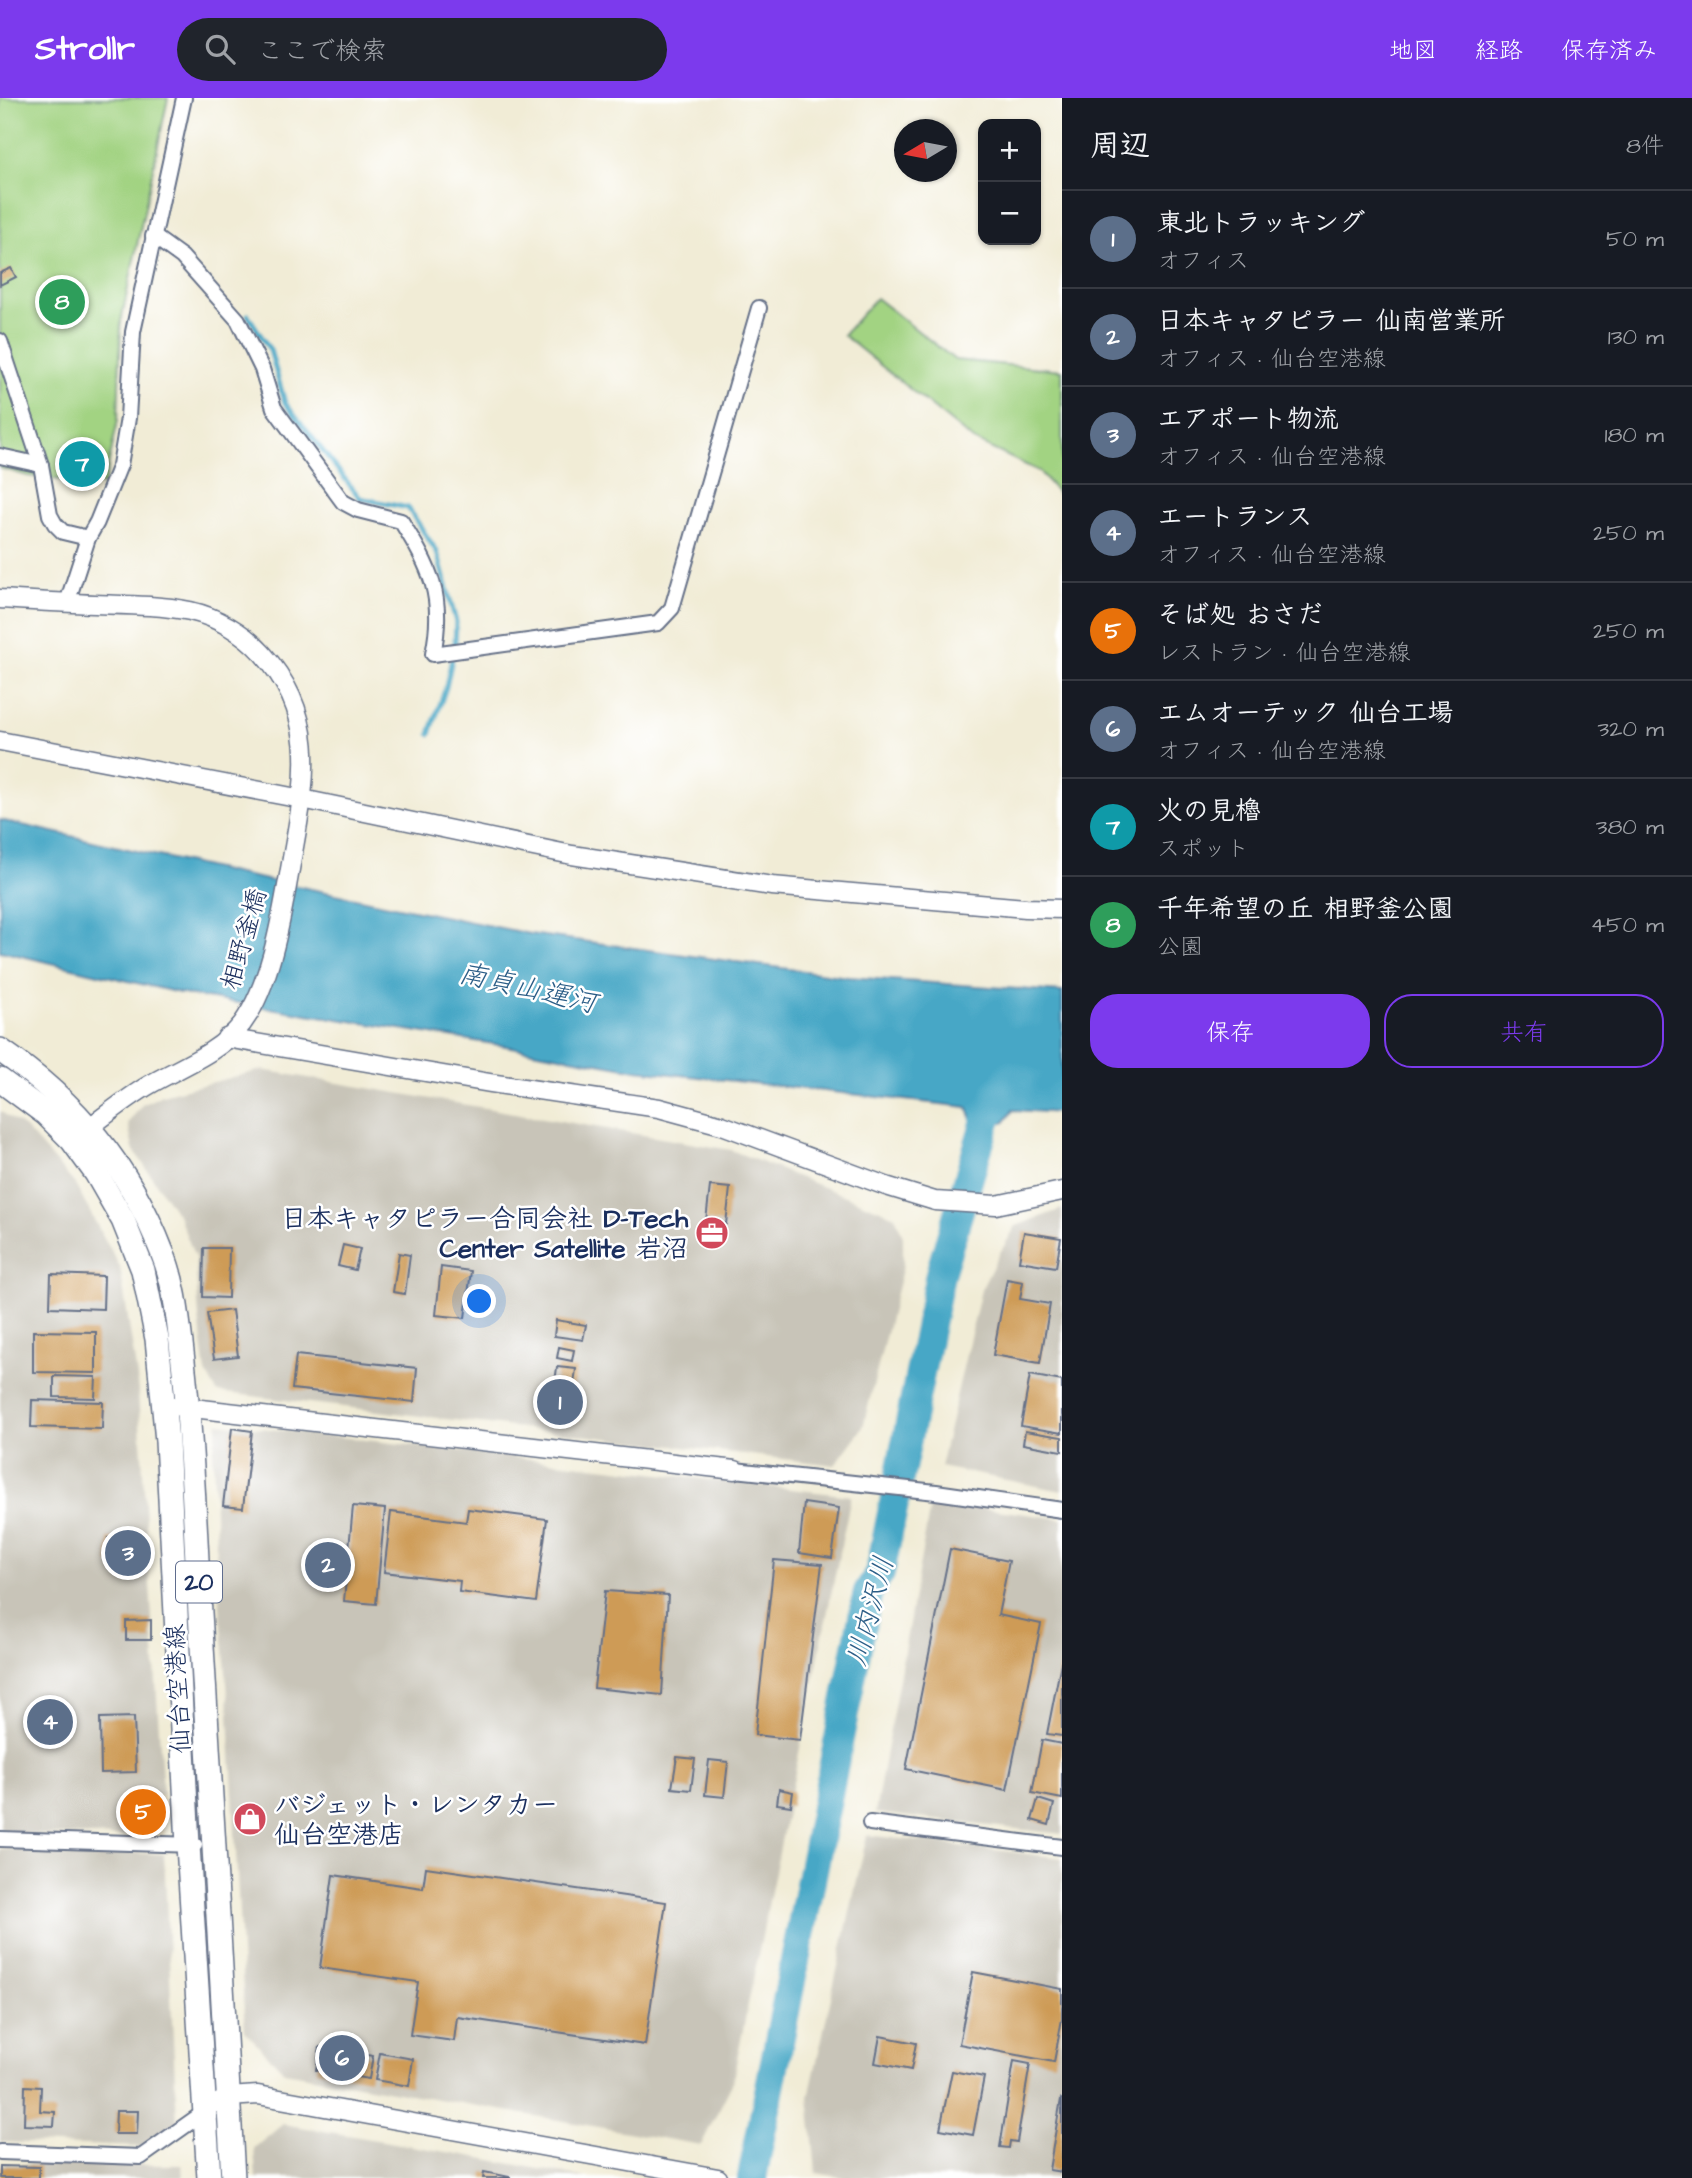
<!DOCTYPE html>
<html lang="ja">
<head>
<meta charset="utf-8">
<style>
  :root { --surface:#171b24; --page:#20242c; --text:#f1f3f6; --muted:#9ea1a6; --line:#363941; --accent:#7c3aed }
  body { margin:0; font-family:"Architects Daughter","Klee One",sans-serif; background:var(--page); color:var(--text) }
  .controls { position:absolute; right:21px; top:21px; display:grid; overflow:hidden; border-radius:14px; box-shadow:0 2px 5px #0004 }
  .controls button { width:63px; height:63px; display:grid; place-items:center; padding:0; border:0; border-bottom:2px solid var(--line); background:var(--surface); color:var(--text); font:35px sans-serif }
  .compass { position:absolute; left:894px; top:21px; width:63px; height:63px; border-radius:50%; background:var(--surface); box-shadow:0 2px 5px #0004; rotate:260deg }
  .you { position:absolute; left:480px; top:1204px; width:24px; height:24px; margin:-18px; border:5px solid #fff; border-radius:50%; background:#1a73e8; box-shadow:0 0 0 10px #1a73e833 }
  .badge { display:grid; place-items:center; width:46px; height:46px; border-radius:50%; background:var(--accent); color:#fff; font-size:23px; font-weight:700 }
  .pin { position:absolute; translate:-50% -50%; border:4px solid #fff; box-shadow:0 2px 7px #0006 }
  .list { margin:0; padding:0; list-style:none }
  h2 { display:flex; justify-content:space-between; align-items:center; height:91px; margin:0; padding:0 28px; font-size:30px }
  h2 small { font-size:23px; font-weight:400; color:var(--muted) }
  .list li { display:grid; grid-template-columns:46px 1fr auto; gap:21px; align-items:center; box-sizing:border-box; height:98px; padding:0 28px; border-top:2px solid var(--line) }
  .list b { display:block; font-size:26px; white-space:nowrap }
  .list p { margin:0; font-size:23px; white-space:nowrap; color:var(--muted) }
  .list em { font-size:23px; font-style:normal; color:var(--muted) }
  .actions { display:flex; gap:14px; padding:21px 28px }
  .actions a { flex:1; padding:16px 0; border:2px solid var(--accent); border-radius:28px; text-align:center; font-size:24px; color:var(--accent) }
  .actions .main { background:var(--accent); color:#fff }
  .icon { flex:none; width:38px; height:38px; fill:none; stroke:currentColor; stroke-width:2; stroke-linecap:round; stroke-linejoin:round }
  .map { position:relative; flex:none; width:1062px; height:2080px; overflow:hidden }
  header { display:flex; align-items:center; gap:42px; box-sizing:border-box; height:98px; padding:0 35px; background:var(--accent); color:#fff }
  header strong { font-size:33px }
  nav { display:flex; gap:38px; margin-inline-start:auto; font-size:24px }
  .search { width:490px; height:63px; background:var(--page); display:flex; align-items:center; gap:18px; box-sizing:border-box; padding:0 24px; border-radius:38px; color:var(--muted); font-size:26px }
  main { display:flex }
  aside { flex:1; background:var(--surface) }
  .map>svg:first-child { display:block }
  .built { fill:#e6daba }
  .industrial { fill:#c8c4b8 }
  .green { fill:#a2d382; stroke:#5e8170; stroke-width:2 }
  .water { fill:#47a7c6; stroke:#316b92; stroke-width:2 }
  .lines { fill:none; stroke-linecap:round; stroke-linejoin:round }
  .stream { stroke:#47a7c6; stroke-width:5 }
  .river { stroke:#47a7c6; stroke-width:30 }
  .building { fill:#ce9b57 }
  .minor-casing { stroke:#667188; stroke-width:18 }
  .tertiary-casing { stroke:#667188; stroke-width:21 }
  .primary-casing { stroke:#667188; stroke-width:26 }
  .minor { stroke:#fff; stroke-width:14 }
  .tertiary { stroke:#fff; stroke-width:18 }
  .primary { stroke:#fff; stroke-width:23 }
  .labels { text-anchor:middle; stroke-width:5; stroke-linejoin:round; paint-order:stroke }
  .shield { fill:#fff; stroke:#5f6d8e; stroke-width:2 }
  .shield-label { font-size:24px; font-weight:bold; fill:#1b2f5e }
  .street-label { font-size:26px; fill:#1b2f5e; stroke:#fff }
  .poi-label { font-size:26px; font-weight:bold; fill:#1b2f5e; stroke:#fff; text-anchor:end }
  .water-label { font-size:28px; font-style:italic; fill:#2d5f88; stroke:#fff }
</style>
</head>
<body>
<header>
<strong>Strollr</strong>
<div class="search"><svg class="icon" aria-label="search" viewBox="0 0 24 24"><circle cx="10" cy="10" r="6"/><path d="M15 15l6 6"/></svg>ここで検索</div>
<nav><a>地図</a><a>経路</a><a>保存済み</a></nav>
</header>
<main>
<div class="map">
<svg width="1062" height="2080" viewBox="0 0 1062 2080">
  <rect width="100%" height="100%" fill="#fff"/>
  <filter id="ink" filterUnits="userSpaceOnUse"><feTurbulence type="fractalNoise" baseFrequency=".0143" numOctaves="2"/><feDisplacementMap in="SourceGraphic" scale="14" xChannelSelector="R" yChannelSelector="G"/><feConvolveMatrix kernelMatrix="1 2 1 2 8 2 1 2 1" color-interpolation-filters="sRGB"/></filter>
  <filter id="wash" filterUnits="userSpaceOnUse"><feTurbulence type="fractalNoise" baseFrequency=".00686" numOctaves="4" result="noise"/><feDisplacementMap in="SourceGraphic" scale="28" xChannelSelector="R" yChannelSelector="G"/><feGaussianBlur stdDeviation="1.57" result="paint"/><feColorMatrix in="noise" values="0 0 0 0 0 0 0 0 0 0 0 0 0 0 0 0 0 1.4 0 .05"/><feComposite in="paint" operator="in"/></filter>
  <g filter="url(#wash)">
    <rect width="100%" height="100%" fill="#f1ecd6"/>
    <polygon class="built" points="163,1697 165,1740 125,1739 124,1698"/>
    <g class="industrial">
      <polygon points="262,972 731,1052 895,1118 903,1138 903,1167 863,1329 835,1367 217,1294 206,1275 199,1220 195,1159 179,1119 133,1051 128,1025 142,1007 162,997"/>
      <polygon points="0,1013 25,1030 74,1085 120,1169 137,1278 163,1697 125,1698 125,1739 0,1735"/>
      <polygon points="1062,1111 1062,1393 940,1369 981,1192 998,1158 1016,1128"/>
      <polygon points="218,1325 851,1398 732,1986 701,2047 284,1974 245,1933 228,1596 217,1476 213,1354"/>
      <polygon points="931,1403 1062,1421 1062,1736 875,1715"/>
      <polygon points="867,1737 1062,1760 1062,2080 846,2080 816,2075 809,1999"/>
      <polygon points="0,1751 164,1756 177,2023 141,2049 0,2044"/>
      <polygon points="283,2026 470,2058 586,2080 256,2080 254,2050"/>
      <polygon points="0,2066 182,2067 183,2080 0,2080"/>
    </g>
    <g class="green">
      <polygon points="0,0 168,0 121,223 118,322 104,387 28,378 0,370"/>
      <polygon points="876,200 955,262 1062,272 1062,400 1039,373 973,342 843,237"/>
    </g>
    <polygon class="water" points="0,722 238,776 530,836 848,879 1062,894 1062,1015 1013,1012 1004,1025 973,1023 967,1009 636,972 500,947 188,897 0,853"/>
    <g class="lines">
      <polyline class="stream" points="248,217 270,252 285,305 360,400 408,410 437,454 456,524 455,546 446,589 430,636"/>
      <polyline class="river" points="752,2080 868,1494 880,1475 940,1176 997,986"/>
    </g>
    <g id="blocks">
      <g class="building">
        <polygon points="11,170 16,179 0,187 0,175"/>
        <polygon points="710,1088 730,1090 726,1126 706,1123"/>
        <polygon points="1024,1134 1061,1140 1056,1169 1019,1163"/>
        <polygon points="343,1147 360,1151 355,1172 338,1168"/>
        <polygon points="204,1150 229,1150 228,1200 203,1199"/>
        <polygon points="399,1155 410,1157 405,1196 393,1194"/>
        <polygon points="441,1169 471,1173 465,1220 436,1217"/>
        <polygon points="51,1176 104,1178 103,1211 50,1209"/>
        <polygon points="1007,1181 1023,1184 1020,1201 1050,1206 1040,1265 993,1257"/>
        <polygon points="232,1212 238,1258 214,1261 207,1215"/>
        <polygon points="556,1222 586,1227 583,1242 554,1238"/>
        <polygon points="33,1233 96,1234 96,1275 33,1274"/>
        <polygon points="559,1249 574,1252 572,1263 557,1260"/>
        <polygon points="296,1257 417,1270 414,1304 292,1291"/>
        <polygon points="557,1269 576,1271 569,1325 550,1323"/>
        <polygon points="1030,1277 1062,1283 1062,1335 1021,1328"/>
        <polygon points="54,1278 96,1279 95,1300 54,1299"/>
        <polygon points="32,1302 103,1304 102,1331 31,1329"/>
        <polygon points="232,1330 252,1333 243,1410 223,1408"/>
        <polygon points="1025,1333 1062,1339 1062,1353 1023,1346"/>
        <polygon points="804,1405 839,1410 832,1460 799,1455"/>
        <polygon points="353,1408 385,1411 376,1506 344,1503"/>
        <polygon points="468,1411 547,1421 536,1504 459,1494 460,1483 384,1474 391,1414 466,1424"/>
        <rect x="108" y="1440" width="38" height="25"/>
        <polygon points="950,1451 1009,1463 998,1517 1041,1526 1007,1692 906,1671"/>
        <polygon points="774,1462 822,1466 800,1642 755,1637"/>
        <polygon points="605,1493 668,1497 662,1597 594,1590"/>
        <polygon points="151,1522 151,1542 126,1542 126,1523"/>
        <polygon points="1061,1565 1062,1565 1062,1638 1047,1636"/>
        <polygon points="34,1615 60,1615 60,1631 34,1630"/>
        <polygon points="134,1619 136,1674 101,1675 100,1620"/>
        <polygon points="1042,1642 1062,1646 1062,1701 1032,1695"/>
        <polygon points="677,1659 695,1661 691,1692 672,1690"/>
        <polygon points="709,1662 728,1664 724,1699 705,1697"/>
        <polygon points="779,1691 793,1694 791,1708 777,1706"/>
        <polygon points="157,1698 158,1725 131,1726 130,1699"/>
        <polygon points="1038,1701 1054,1706 1049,1727 1032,1722"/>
        <polygon points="426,1769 666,1804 645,1947 457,1919 454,1943 410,1937 418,1884 320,1870 333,1777 423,1790"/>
        <polygon points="973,1874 1062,1891 1062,1921 1054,1964 959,1946"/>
        <polygon points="880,1938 916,1945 911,1972 875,1965"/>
        <polygon points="320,1949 373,1958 369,1981 316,1972"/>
        <polygon points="380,1955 413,1961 409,1988 375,1982"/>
        <polygon points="1014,1963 1030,1966 1017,2044 1010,2043 1009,2050 1000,2049"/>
        <polygon points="952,1973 984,1979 973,2037 940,2031"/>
        <polygon points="25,1988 41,1989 40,2013 55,2014 54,2028 24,2027"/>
        <polygon points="1061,2001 1062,2002 1062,2074 1049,2072"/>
        <polygon points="116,2013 138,2013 137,2036 115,2036"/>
        <polygon points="0,2068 39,2069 39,2080 0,2080"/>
        <polygon points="484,2074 510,2079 510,2080 483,2080"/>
      </g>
    </g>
  </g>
  <g filter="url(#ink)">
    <use href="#blocks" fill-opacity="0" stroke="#667188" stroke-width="2"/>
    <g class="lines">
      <defs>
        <g id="minor">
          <path d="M153,138l29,21 56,63 24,49 12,39 69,94 15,8 43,11c30,48 44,76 32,133l225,-31 14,-15 87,-300"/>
          <polyline points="0,243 41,367 50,417 55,426 63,434 88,440"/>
          <polyline points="0,358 41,367"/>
          <polyline points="67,505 88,440 97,424 120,367 128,320 133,234 184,0"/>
          <polyline points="735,1372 936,1394 1062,1412"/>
          <polyline points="870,1725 1062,1749"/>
          <polyline points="0,1741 195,1747"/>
          <polyline points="0,2054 141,2059 206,2013"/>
        </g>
        <g id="tertiary">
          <path d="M0,501c32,2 63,4 95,5 32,1 64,1 95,7 27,6 54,22 72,42 55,60 45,121 32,194 -10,53 -20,134 -52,177 -23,29 -62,43 -93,61 -24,14 -46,33 -69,49"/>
          <polyline points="0,643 302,701 572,757 772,788 1026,810 1062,811"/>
          <polyline points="226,940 490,985 659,1010 722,1027 886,1088 935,1103 996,1107 1062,1093"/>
          <polyline points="175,1308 735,1372"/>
          <polyline points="218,2005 229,1999 258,1997 718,2080"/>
        </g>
        <g id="primary">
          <path d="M0,952c76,52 129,116 162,202 13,31 16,67 20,100 9,76 12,151 16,227 12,200 24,399 35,599"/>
          <polyline points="0,982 46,1016 72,1042 96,1075 123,1122 143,1172 157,1241 167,1343 188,1747 209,2080"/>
        </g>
      </defs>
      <use href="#minor" class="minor-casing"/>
      <use href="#tertiary" class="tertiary-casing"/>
      <use href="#primary" class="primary-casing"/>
      <use href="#minor" class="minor"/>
      <use href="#tertiary" class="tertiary"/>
      <use href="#primary" class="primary"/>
    </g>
  </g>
  <defs>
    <symbol id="office-disc" viewBox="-11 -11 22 22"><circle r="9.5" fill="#d1495b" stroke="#fff"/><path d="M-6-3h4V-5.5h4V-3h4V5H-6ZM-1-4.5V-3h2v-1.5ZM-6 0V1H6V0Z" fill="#fff"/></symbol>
    <symbol id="shop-disc" viewBox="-11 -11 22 22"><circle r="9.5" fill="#d1495b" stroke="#fff"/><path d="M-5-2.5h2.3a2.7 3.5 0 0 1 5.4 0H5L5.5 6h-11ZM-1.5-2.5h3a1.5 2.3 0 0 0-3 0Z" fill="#fff"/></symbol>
  </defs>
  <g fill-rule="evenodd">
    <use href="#office-disc" x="693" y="1116" width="38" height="38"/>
    <use href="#shop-disc" x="231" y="1702" width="38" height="38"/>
  </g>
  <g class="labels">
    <rect class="shield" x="176" y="1463.5" width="46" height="41" rx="5"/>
    <g class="shield-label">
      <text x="199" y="1492">20</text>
    </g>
    <g class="street-label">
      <text transform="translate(243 841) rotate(-74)" y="9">相野釜橋</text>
      <text transform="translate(177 1591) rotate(-93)" y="9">仙台空港線</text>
    </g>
    <g class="poi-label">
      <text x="688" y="1129">日本キャタピラー合同会社 D-Tech<tspan x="688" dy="30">Center Satellite 岩沼</tspan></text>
      <text x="274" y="1715" text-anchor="start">バジェット・レンタカー<tspan x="274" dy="30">仙台空港店</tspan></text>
    </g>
    <g class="water-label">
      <text transform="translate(528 889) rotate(13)" y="10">南貞山運河</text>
      <text transform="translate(869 1513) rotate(-75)" y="10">川内沢川</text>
    </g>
  </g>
</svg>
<div class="controls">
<button>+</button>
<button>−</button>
</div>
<svg class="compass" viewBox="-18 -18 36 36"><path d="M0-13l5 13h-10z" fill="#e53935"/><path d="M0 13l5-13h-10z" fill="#9ea1a6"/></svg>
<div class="you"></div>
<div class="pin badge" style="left:560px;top:1304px;background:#5c6f8a">1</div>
<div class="pin badge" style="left:328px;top:1467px;background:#5c6f8a">2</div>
<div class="pin badge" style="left:128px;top:1455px;background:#5c6f8a">3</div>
<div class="pin badge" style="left:50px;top:1624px;background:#5c6f8a">4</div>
<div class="pin badge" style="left:143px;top:1714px;background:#e8710a">5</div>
<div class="pin badge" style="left:342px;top:1960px;background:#5c6f8a">6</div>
<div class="pin badge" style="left:82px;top:366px;background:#0f9aa8">7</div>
<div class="pin badge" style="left:62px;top:204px;background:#2e9e5b">8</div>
</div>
<aside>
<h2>周辺<small>8件</small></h2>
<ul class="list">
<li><span class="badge" style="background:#5c6f8a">1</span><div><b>東北トラッキング</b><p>オフィス</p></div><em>50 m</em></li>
<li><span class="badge" style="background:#5c6f8a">2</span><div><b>日本キャタピラー 仙南営業所</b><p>オフィス · 仙台空港線</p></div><em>130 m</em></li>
<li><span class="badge" style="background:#5c6f8a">3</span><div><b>エアポート物流</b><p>オフィス · 仙台空港線</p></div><em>180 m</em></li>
<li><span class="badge" style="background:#5c6f8a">4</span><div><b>エートランス</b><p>オフィス · 仙台空港線</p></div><em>250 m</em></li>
<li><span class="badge" style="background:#e8710a">5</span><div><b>そば処 おさだ</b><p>レストラン · 仙台空港線</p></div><em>250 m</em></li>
<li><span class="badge" style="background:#5c6f8a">6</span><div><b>エムオーテック 仙台工場</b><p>オフィス · 仙台空港線</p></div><em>320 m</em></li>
<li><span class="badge" style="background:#0f9aa8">7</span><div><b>火の見櫓</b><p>スポット</p></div><em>380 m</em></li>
<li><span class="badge" style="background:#2e9e5b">8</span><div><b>千年希望の丘 相野釜公園</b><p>公園</p></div><em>450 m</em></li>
</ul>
<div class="actions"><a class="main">保存</a><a>共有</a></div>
</aside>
</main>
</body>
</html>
